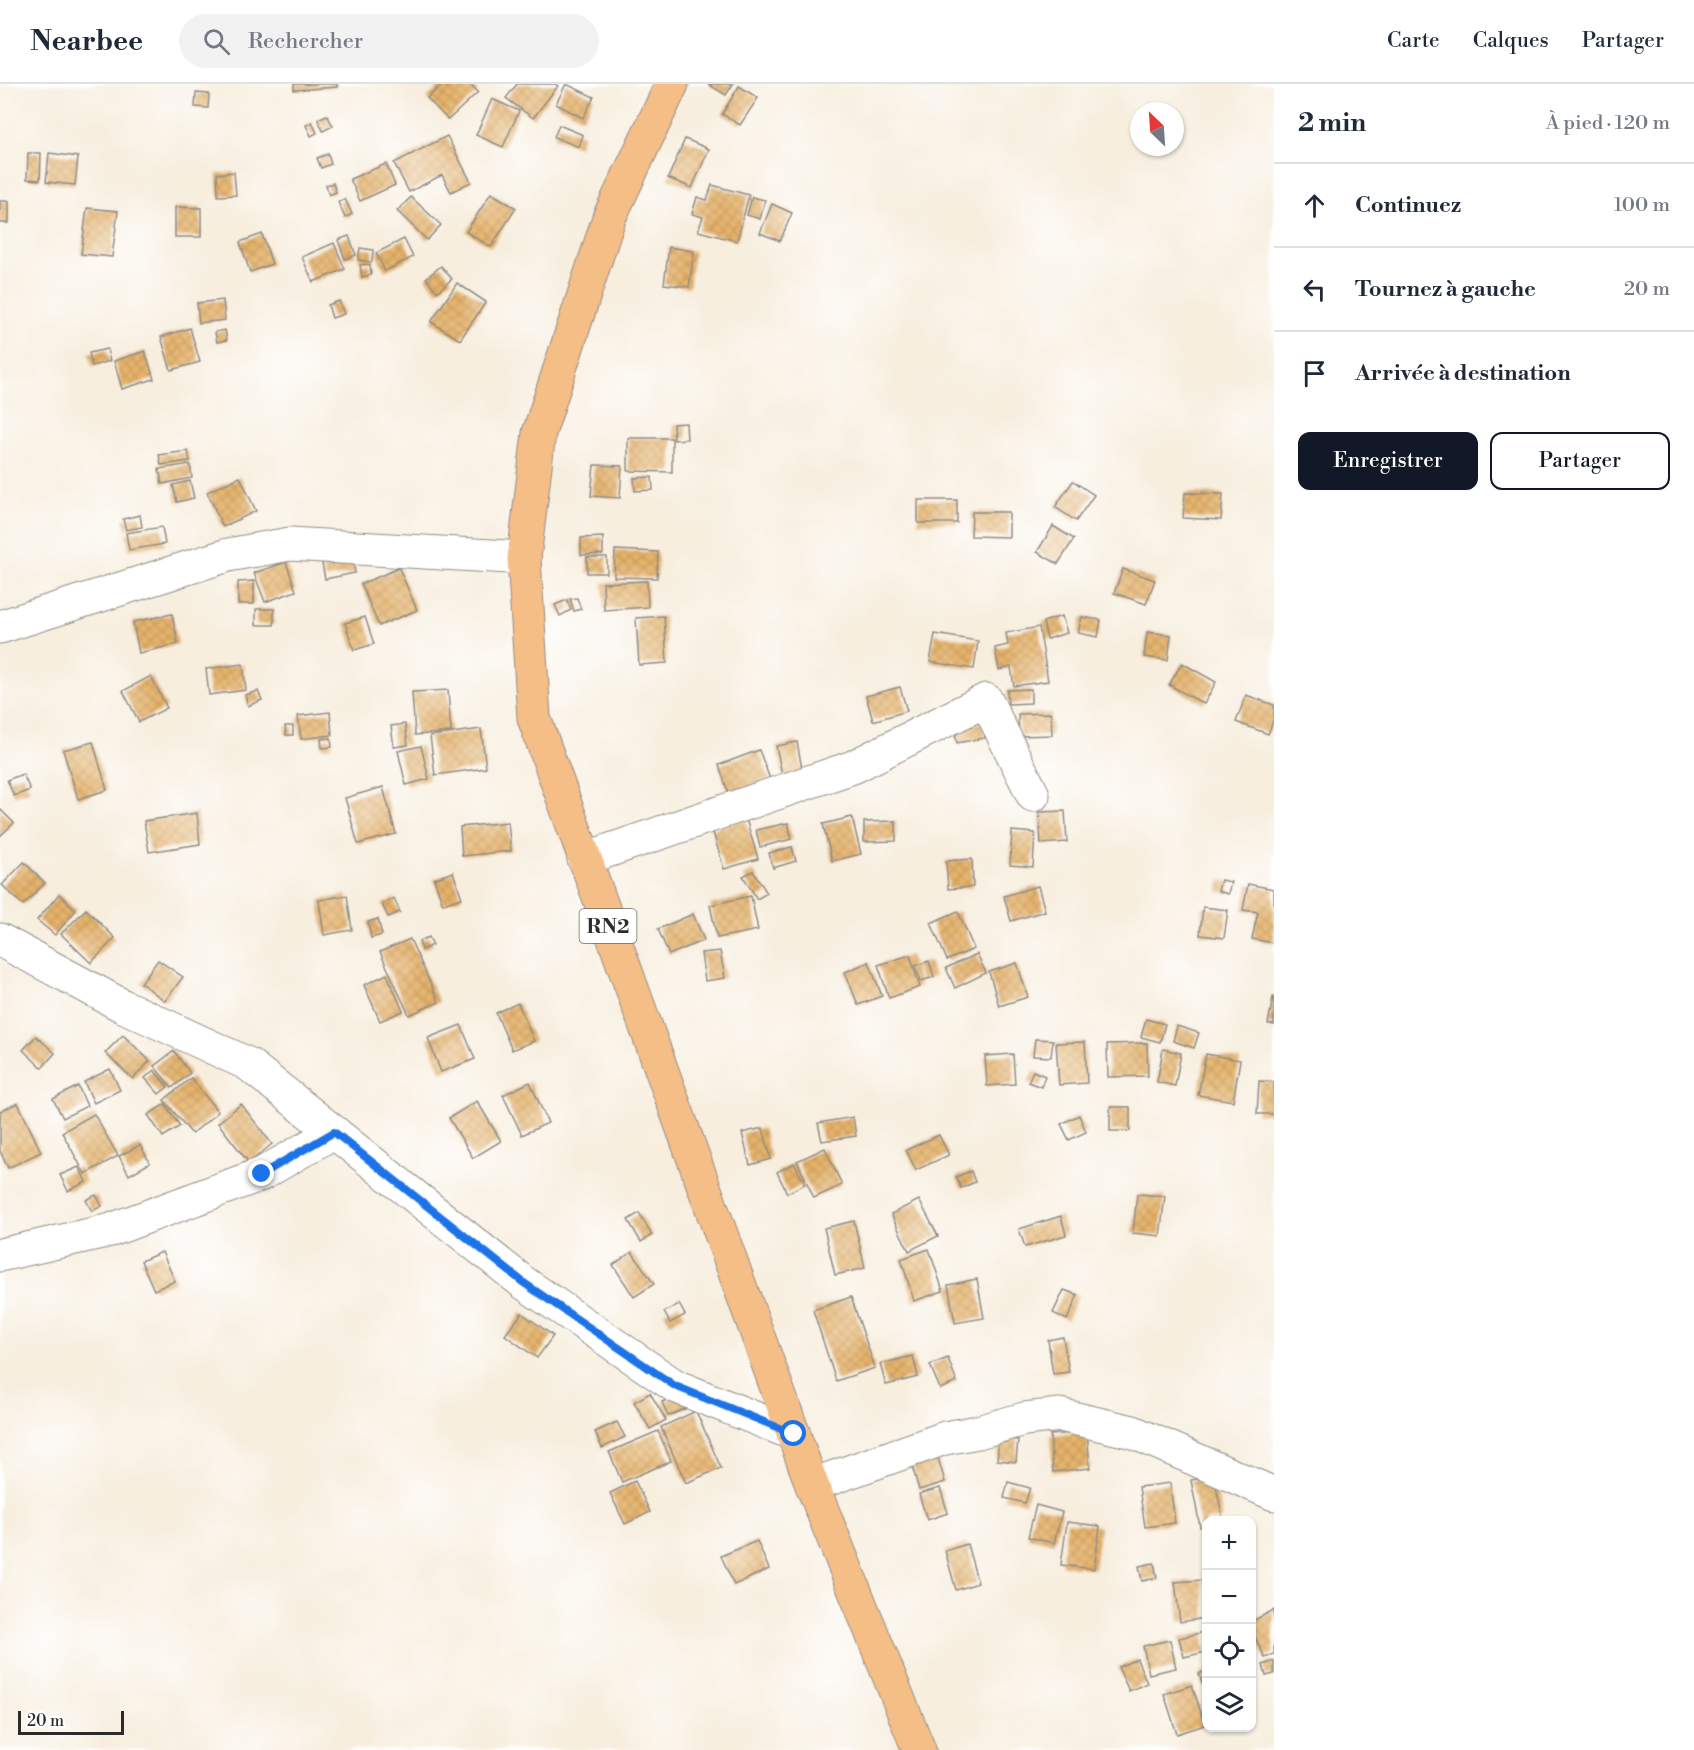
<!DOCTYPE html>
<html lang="fr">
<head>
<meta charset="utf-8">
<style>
  :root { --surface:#fff; --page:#f2f2f3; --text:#1f2937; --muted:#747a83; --line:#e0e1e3; --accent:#111827 }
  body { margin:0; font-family:"Libre Bodoni",serif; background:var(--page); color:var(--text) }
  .controls { position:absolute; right:18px; bottom:18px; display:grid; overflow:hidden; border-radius:12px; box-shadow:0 2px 4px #0004 }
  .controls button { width:54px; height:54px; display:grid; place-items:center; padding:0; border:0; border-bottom:2px solid var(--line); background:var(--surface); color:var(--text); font:30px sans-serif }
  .compass { position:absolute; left:1130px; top:18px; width:54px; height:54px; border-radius:50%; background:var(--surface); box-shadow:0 2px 4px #0004; rotate:335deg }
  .scale { position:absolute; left:18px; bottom:15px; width:106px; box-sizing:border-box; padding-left:6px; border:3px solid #2b2b2b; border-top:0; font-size:16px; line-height:21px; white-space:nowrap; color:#2b2b2b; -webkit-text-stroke:4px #fff; paint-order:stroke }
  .stop { position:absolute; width:18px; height:18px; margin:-14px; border:4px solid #1a73e8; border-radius:50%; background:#fff }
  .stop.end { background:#1a73e8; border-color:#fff; box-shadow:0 2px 6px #0008 }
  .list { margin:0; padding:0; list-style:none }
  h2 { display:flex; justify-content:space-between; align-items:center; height:78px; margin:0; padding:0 24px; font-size:26px }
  h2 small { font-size:20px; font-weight:400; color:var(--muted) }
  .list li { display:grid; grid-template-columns:39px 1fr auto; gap:18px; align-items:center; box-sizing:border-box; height:84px; padding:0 24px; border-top:2px solid var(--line) }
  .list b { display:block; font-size:22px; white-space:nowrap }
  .list em { font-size:20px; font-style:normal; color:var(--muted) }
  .actions { display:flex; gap:12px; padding:18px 24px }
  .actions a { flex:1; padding:14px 0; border:2px solid var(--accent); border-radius:12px; text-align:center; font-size:21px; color:var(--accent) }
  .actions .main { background:var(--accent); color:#fff }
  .icon { flex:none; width:33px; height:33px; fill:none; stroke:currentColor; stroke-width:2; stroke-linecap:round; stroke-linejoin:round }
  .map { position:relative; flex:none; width:1274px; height:1666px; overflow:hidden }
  header { display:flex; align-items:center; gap:36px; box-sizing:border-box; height:84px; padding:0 30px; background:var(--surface); border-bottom:2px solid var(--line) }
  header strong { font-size:28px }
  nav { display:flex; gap:33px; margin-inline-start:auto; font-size:21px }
  .search { width:420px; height:54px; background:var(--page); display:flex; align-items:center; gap:15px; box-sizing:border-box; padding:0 21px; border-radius:33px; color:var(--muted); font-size:22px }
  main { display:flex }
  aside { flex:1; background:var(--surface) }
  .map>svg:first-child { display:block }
  .building { fill:url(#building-cross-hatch) }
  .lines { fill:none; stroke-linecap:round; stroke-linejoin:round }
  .minor-casing { stroke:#918c84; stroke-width:35 }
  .highway-casing { stroke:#918c84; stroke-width:35 }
  .minor { stroke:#fff; stroke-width:33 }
  .highway { stroke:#f6be87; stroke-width:33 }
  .route { stroke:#1a73e8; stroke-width:8 }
  .labels { text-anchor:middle; stroke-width:4.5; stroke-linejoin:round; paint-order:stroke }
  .shield { fill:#fff; stroke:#6b6b6b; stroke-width:1.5 }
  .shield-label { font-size:20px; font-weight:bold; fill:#2b2b2b }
</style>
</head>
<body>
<header>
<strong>Nearbee</strong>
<div class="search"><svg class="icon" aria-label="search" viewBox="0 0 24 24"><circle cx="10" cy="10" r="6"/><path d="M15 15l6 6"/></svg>Rechercher</div>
<nav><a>Carte</a><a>Calques</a><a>Partager</a></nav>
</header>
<main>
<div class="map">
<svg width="1274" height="1666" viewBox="0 0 1274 1666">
  <defs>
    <pattern id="building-cross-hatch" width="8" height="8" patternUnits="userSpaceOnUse" patternTransform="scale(1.5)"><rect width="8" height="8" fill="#e6b36b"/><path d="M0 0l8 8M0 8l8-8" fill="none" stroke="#c59a5d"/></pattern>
  </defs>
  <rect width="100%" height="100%" fill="#fff"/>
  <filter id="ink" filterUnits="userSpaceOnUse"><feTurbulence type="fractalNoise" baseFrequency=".0167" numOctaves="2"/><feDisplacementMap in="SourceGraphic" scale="12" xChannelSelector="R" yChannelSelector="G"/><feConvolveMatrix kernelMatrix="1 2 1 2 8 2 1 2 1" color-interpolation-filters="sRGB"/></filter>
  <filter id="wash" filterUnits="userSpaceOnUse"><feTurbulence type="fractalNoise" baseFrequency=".008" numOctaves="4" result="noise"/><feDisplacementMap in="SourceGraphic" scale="24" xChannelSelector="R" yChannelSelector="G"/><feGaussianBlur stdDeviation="1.35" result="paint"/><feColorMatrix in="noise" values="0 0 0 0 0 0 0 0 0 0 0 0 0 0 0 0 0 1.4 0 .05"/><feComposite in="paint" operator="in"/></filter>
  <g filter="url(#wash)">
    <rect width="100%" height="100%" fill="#f7eede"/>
    <g id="blocks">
      <g class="building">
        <polygon points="294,0 337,0 337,3 294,6"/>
        <polygon points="443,0 470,0 478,8 448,36 427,14"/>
        <polygon points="517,0 555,0 558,2 533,34 506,14"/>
        <polygon points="566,0 594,13 583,34 556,20"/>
        <polygon points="708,0 733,0 726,11"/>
        <polygon points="739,2 758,14 740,41 722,30"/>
        <polygon points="196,9 209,10 208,24 195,23"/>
        <polygon points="492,15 519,27 503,63 476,51"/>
        <polygon points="327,31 333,42 323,47 318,35"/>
        <polygon points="312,38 317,49 311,52 306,41"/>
        <polygon points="559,41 583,51 579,63 554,53"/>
        <polygon points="447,52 471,98 451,108 442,91 409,108 394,79"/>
        <polygon points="685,55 709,65 692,104 668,94"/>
        <polygon points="28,69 41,69 40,96 27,95"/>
        <polygon points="49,69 78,73 75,101 46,98"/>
        <polygon points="328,70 331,80 321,84 317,74"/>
        <polygon points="386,80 395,101 360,117 350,95"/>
        <polygon points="234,88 236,111 218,112 217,90"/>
        <polygon points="333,99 336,108 329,111 326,101"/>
        <polygon points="712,101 749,111 737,157 698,147 703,133 692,130 697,113 707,116"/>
        <polygon points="491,109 516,124 491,163 466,148"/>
        <polygon points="411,113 441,141 427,156 397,127"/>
        <polygon points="752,113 765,116 760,135 747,131"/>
        <polygon points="345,115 352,130 345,134 338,118"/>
        <rect x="0" y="117" width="9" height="22"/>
        <polygon points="772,120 792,129 780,157 760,149"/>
        <polygon points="175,123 201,124 201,153 175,153"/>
        <polygon points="87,124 118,127 112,173 81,170"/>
        <polygon points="262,150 272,180 250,188 240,158"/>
        <polygon points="349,152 356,171 345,175 338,156"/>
        <polygon points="404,155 413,173 385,187 376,169"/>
        <polygon points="334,159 345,185 313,198 302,173"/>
        <polygon points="669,163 694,167 689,203 664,200"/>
        <polygon points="360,164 373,166 372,178 358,176"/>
        <polygon points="370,180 371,191 362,193 360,181"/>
        <polygon points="441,182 452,195 437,208 426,194"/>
        <polygon points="457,199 486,218 460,256 431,238"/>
        <polygon points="223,216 225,236 199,239 197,219"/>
        <polygon points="339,217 344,230 332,234 328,221"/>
        <polygon points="190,244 200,278 171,286 161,253"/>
        <polygon points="225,246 227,256 217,258 215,248"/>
        <polygon points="107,265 110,277 92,282 89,269"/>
        <polygon points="145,267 154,295 122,305 114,277"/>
        <polygon points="686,339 687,355 674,356 673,340"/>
        <polygon points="628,354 672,354 672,388 628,387"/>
        <polygon points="188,367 190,377 161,381 159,371"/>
        <polygon points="190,380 192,394 162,400 159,385"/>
        <polygon points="594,381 622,382 620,414 591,412"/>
        <polygon points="240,393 256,427 223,443 207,408"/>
        <polygon points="652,393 653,406 635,407 634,394"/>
        <polygon points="190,397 194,414 177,418 173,401"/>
        <polygon points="1073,397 1094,411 1076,437 1055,423"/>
        <polygon points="1185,409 1223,410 1221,436 1183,434"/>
        <rect x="918" y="416" width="39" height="23"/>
        <polygon points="972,428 1009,428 1009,453 971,452"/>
        <polygon points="140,431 142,443 126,446 123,435"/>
        <polygon points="1053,442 1074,455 1058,480 1037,468"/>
        <polygon points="162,443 165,460 129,466 126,449"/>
        <polygon points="603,453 603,470 581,471 581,454"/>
        <polygon points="615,466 658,468 657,494 614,493"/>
        <polygon points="352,468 355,489 325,495 321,474"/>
        <rect x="587" y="473" width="20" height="16"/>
        <polygon points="286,478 296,507 265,518 254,489"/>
        <polygon points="399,484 417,526 379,542 361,500"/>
        <polygon points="1123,485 1155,496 1146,520 1114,509"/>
        <polygon points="254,497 254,520 238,520 238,498"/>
        <polygon points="647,497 648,523 604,526 603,499"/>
        <polygon points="577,514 581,525 574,527 570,515"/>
        <polygon points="567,516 571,526 560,532 555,521"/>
        <rect x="256" y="525" width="18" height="16"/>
        <polygon points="172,530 178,560 139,569 133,538"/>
        <polygon points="664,532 667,579 639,581 636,534"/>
        <polygon points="1062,532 1067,549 1047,555 1043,538"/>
        <polygon points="365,533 374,560 354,566 345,539"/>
        <polygon points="1082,533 1101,536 1098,553 1078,549"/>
        <polygon points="1039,543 1048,597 1014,602 1011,583 999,586 995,564 1008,561 1006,549"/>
        <polygon points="1147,548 1171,551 1168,576 1144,573"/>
        <polygon points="935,550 978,557 974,585 930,578"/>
        <polygon points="1182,579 1216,598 1204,620 1169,601"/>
        <polygon points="243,580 246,606 209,611 206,585"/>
        <polygon points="151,592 167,624 139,638 123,607"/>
        <polygon points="900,603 907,627 873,637 866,612"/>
        <polygon points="1031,605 1031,619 1008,620 1007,606"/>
        <polygon points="448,606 451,648 415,651 412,608"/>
        <polygon points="258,607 262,616 248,622 245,611"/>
        <polygon points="1246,611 1274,621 1274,635 1268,650 1236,638"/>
        <polygon points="330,628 332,651 301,655 298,632"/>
        <polygon points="1051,629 1052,651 1019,652 1018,630"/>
        <polygon points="983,638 985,654 957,659 954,643"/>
        <polygon points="405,640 408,661 394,663 391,642"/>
        <polygon points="285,642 293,642 293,651 286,651"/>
        <polygon points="481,645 486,684 435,691 430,652"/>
        <polygon points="331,654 332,663 322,664 321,655"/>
        <polygon points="93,658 107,706 78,715 63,666"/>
        <polygon points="797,658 803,690 783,695 776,662"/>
        <polygon points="421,662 429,695 406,701 398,667"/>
        <polygon points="759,666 770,695 729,711 719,681"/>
        <polygon points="23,690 30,706 14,712 7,696"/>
        <polygon points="383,703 396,750 358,760 345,714"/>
        <polygon points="0,725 14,739 0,752"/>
        <polygon points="1065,727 1067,758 1041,760 1039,728"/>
        <polygon points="197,729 200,760 149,768 144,737"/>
        <polygon points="852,733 861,770 832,777 823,740"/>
        <polygon points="746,735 758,775 724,785 712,745"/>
        <polygon points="896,737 896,757 864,758 864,738"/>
        <polygon points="508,738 511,767 462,772 460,743"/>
        <polygon points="788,739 792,755 760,763 756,746"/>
        <polygon points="1012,747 1035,749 1033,783 1010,781"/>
        <polygon points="792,763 796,777 773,784 769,769"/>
        <polygon points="972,775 973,803 948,805 946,777"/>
        <polygon points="24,778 45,799 23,821 2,801"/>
        <polygon points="753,787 767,809 757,815 743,792"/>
        <polygon points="453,788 462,814 443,820 434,795"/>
        <polygon points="1221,796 1231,798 1228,810 1218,807"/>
        <polygon points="1248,800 1274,805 1274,859 1252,855 1258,828 1243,826"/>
        <polygon points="1038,802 1045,827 1011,837 1004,812"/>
        <polygon points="59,810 76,826 55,851 37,836"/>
        <polygon points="347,811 352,846 324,851 319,816"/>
        <polygon points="751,812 758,846 717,854 710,821"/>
        <polygon points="394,814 400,828 388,833 382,820"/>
        <polygon points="1203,823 1228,826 1224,854 1200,851"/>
        <polygon points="86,825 115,854 91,879 61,850"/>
        <polygon points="958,827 974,865 947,876 931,839"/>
        <polygon points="693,830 704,856 669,871 658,845"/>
        <polygon points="378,835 382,851 371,854 368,838"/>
        <polygon points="429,853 433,861 422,866 419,857"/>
        <polygon points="410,855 439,918 409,931 380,868"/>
        <polygon points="720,867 725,894 705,897 701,869"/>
        <polygon points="977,870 986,889 955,904 946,884"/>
        <polygon points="910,871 920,903 889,914 878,881"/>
        <polygon points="158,876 183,893 165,917 141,899"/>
        <polygon points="929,877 934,893 921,897 915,882"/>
        <polygon points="869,878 882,912 858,921 845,888"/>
        <polygon points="1017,879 1028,913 999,922 989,888"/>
        <polygon points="387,890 403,927 380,937 364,901"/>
        <polygon points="1273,913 1274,913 1274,941 1268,940"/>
        <polygon points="518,919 534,957 512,966 496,929"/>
        <polygon points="1146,935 1165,940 1160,958 1141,953"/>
        <polygon points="461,941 475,975 441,988 428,954"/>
        <polygon points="1177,942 1199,949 1194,964 1173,957"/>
        <polygon points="123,951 150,977 133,995 105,969"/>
        <polygon points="36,952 55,969 42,984 23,966"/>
        <polygon points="1035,955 1053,956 1051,973 1033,972"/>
        <polygon points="1085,958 1087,999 1059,1001 1056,959"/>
        <polygon points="1147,959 1148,992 1108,993 1107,960"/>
        <polygon points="1163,965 1181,969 1175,1002 1157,998"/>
        <polygon points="174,967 190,989 172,1004 154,982"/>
        <polygon points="1013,970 1015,1000 987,1002 985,972"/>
        <polygon points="1206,970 1240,976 1233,1017 1198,1011"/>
        <polygon points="110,985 120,1006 94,1019 84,998"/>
        <polygon points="154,986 168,1003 159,1010 145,994"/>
        <polygon points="1033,987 1045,992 1041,1003 1028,998"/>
        <polygon points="191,994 218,1028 192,1050 164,1016"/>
        <polygon points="1259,997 1274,998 1274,1030 1257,1030"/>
        <polygon points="530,998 548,1039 522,1051 503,1011"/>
        <polygon points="78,1002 87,1022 63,1034 53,1015"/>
        <polygon points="477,1017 501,1057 473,1074 449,1034"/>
        <polygon points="18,1019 41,1068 8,1084 0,1067 0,1027"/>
        <polygon points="165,1020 180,1042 163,1053 148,1031"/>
        <polygon points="241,1020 272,1060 249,1079 218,1039"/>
        <rect x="1110" y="1023" width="20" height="24"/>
        <polygon points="94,1030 118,1072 85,1090 62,1048"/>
        <polygon points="1079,1031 1086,1048 1069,1056 1061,1040"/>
        <polygon points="853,1033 856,1052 822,1057 818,1039"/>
        <polygon points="763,1044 771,1075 750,1081 742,1049"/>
        <polygon points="939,1051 949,1071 916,1086 906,1066"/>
        <polygon points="140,1061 150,1079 129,1091 119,1072"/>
        <polygon points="825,1064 842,1101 814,1114 797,1077"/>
        <polygon points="794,1079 805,1100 787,1109 777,1088"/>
        <polygon points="79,1083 86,1098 68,1107 60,1091"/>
        <polygon points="971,1087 975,1098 961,1104 956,1093"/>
        <polygon points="1137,1110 1165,1112 1160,1152 1133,1149"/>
        <polygon points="96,1111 102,1122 92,1127 86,1116"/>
        <polygon points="919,1116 938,1152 909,1167 891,1130"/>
        <polygon points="639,1129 652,1151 641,1158 628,1136"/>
        <polygon points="1061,1132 1066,1151 1025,1163 1019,1145"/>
        <polygon points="854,1137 865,1184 835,1191 824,1144"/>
        <polygon points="929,1165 943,1207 914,1217 901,1175"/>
        <polygon points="162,1168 175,1197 154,1206 141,1177"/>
        <polygon points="632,1168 654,1200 634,1213 613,1181"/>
        <polygon points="977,1195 984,1234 955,1239 948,1201"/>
        <polygon points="1064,1206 1078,1211 1067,1236 1053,1229"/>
        <polygon points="851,1213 875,1284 836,1297 813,1226"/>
        <polygon points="679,1220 685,1231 670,1239 664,1228"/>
        <polygon points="522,1229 553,1252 537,1274 505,1251"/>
        <polygon points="1063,1253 1069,1288 1053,1290 1048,1256"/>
        <polygon points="913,1272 918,1293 886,1301 880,1280"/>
        <polygon points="948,1274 957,1298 940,1305 930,1281"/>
        <polygon points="650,1309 666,1336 650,1345 634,1318"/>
        <polygon points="682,1309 689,1323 668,1332 662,1318"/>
        <polygon points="696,1327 721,1384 686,1399 661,1343"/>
        <polygon points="617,1338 625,1353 602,1364 595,1348"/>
        <polygon points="658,1347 671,1377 622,1398 609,1368"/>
        <polygon points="1087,1348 1090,1384 1053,1388 1050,1351"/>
        <polygon points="999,1354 1018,1356 1016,1378 997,1376"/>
        <polygon points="936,1367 945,1398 919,1406 910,1375"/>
        <polygon points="1214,1392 1223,1436 1206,1436 1206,1442 1200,1443 1191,1396"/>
        <polygon points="635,1397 650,1428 625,1440 610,1409"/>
        <polygon points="1008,1398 1030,1404 1025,1419 1004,1414"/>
        <polygon points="1170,1399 1175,1439 1145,1443 1139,1403"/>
        <polygon points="940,1404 948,1429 927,1436 919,1410"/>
        <polygon points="1036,1421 1062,1428 1054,1459 1028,1453"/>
        <polygon points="1067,1438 1100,1442 1094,1485 1061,1481"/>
        <polygon points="757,1457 769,1485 734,1501 721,1472"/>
        <polygon points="967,1460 978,1499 956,1506 945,1467"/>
        <polygon points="1154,1479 1157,1494 1142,1497 1139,1482"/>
        <polygon points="1202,1496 1206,1534 1180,1538 1175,1498"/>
        <polygon points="1274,1526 1274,1570 1265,1574 1252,1546 1252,1537"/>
        <polygon points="1204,1548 1206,1568 1184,1573 1179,1554"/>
        <polygon points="1170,1556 1176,1584 1149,1590 1143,1562"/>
        <polygon points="1137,1575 1147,1599 1129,1607 1118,1583"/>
        <polygon points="1274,1577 1274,1590 1266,1592 1263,1581"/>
        <polygon points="1206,1587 1206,1602 1204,1603 1199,1590"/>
        <polygon points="1192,1601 1205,1641 1177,1650 1164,1610"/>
      </g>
    </g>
  </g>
  <g filter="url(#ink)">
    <use href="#blocks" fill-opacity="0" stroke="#918c84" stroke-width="1.5"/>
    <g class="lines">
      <defs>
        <g id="minor">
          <polyline points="0,543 228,471 290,460 524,474"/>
          <polyline points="584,775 853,683 986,616 1033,711"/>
          <polyline points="0,856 123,922 248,980 524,1199 675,1302 794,1350"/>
          <polyline points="0,1171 111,1146 262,1090 334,1048"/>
          <polyline points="812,1401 945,1354 978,1348 1024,1335 1060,1331 1133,1348 1274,1410"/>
        </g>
        <polyline id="highway" points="672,0 609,134 539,349 524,474 534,634 812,1401 919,1666"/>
      </defs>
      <use href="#minor" class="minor-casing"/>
      <use href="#highway" class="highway-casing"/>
      <use href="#minor" class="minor"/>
      <use href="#highway" class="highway"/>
    </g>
  </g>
  <g class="lines" filter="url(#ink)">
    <polyline class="route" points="262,1090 334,1048 524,1199 675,1302 794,1350"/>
  </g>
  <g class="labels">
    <rect class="shield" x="579.5" y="825" width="57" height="34" rx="4.5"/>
    <g class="shield-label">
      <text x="608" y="849">RN2</text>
    </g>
  </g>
</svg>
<div class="controls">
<button>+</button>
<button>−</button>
<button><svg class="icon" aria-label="locate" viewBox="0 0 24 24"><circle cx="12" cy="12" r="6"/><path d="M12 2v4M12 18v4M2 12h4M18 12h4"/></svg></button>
<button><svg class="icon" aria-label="layers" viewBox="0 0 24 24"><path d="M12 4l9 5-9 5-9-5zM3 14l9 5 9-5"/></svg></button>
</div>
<svg class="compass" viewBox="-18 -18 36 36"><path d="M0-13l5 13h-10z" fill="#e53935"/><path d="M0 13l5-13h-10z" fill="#747a83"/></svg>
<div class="scale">20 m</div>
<div class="stop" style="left:794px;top:1350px"></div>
<div class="stop end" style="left:262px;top:1090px"></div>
</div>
<aside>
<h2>2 min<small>À pied · 120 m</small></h2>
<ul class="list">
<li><svg class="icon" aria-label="ahead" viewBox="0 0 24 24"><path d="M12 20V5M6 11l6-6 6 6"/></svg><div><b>Continuez</b></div><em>100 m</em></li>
<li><svg class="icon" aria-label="left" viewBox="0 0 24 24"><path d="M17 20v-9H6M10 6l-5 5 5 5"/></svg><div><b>Tournez à gauche</b></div><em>20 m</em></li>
<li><svg class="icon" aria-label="arrive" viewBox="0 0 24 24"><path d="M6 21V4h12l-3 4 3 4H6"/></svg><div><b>Arrivée à destination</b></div></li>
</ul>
<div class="actions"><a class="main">Enregistrer</a><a>Partager</a></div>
</aside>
</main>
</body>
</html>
